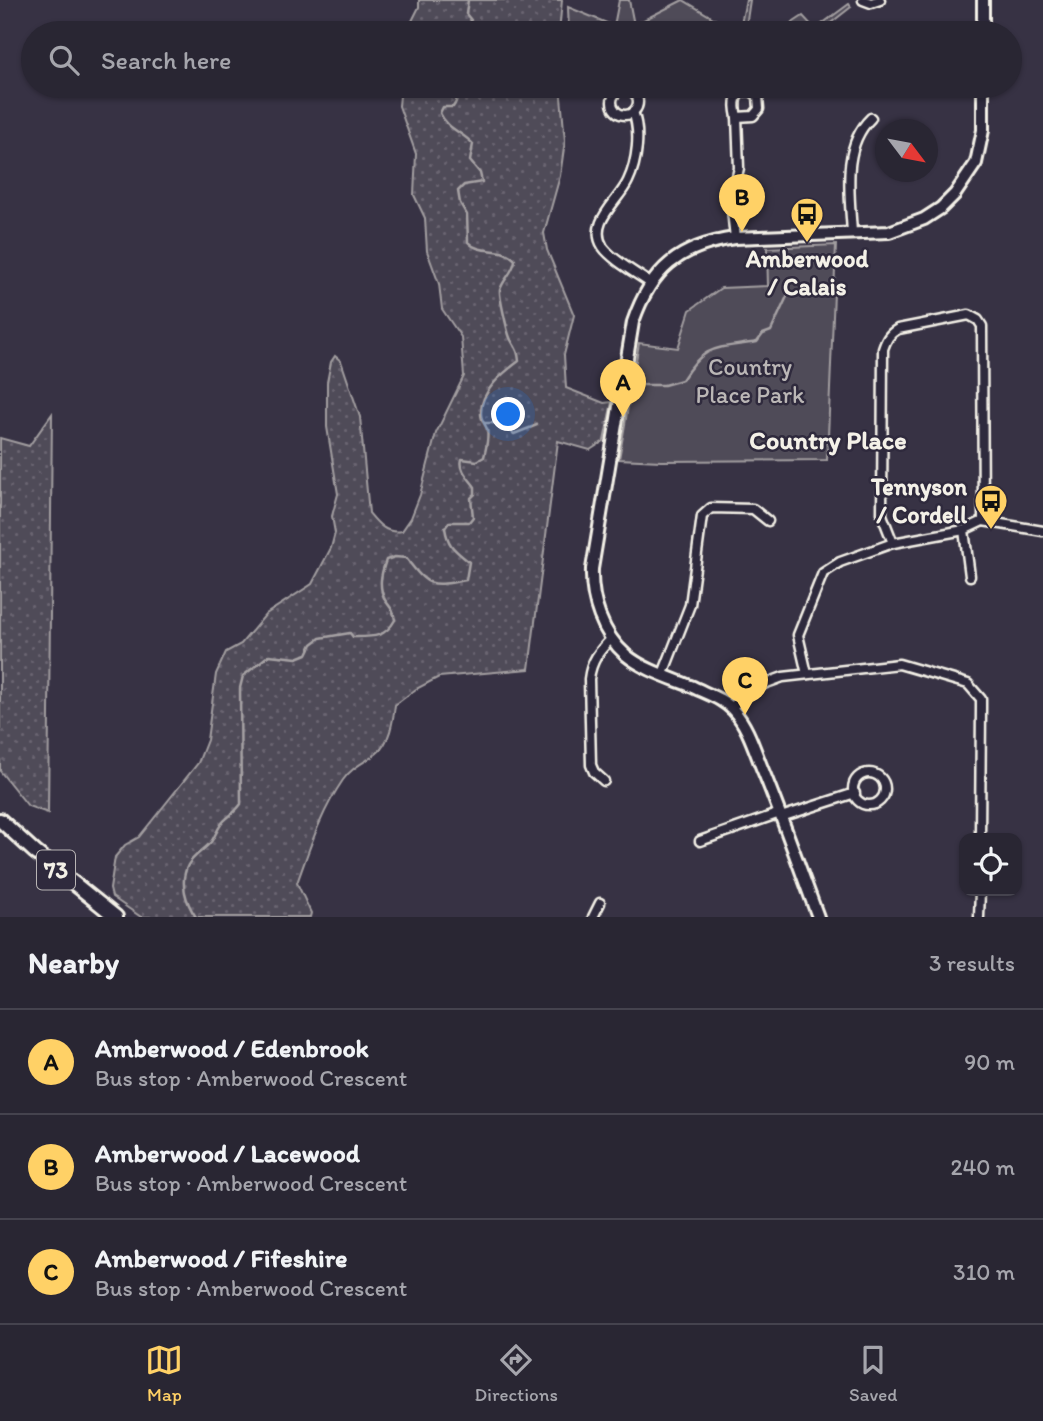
<!DOCTYPE html>
<html lang="en">
<head>
<meta charset="utf-8">
<style>
  :root { --surface:#292633; --page:#35323f; --text:#f1f3f6; --muted:#a5a5ac; --line:#45434e; --accent:#ffd166 }
  body { margin:0; font-family:Itim,sans-serif; background:var(--page); color:var(--text) }
  .controls { position:absolute; right:21px; bottom:21px; display:grid; overflow:hidden; border-radius:14px; box-shadow:0 2px 5px #0004 }
  .controls button { width:63px; height:63px; display:grid; place-items:center; padding:0; border:0; border-bottom:2px solid var(--line); background:var(--surface); color:var(--text); font:35px sans-serif }
  .compass { position:absolute; left:875px; top:119px; width:63px; height:63px; border-radius:50%; background:var(--surface); box-shadow:0 2px 5px #0004; rotate:122deg }
  .you { position:absolute; left:509px; top:415px; width:24px; height:24px; margin:-18px; border:5px solid #fff; border-radius:50%; background:#1a73e8; box-shadow:0 0 0 10px #1a73e833 }
  .badge { display:grid; place-items:center; width:46px; height:46px; border-radius:50%; background:var(--accent); color:#111; font-size:23px; font-weight:700 }
  .pin { position:absolute; translate:-50% -58px; filter:drop-shadow(0 2px 4px #0008) }
  .pin::after { content:''; position:absolute; top:37px; width:24px; height:21px; background:inherit; clip-path:polygon(0 0,100% 0,50% 100%) }
  .list { margin:0; padding:0; list-style:none }
  h2 { display:flex; justify-content:space-between; align-items:center; height:91px; margin:0; padding:0 28px; font-size:30px }
  h2 small { font-size:23px; font-weight:400; color:var(--muted) }
  .list li { display:grid; grid-template-columns:46px 1fr auto; gap:21px; align-items:center; box-sizing:border-box; height:105px; padding:0 28px; border-top:2px solid var(--line) }
  .list b { display:block; font-size:26px; white-space:nowrap }
  .list p { margin:0; font-size:23px; white-space:nowrap; color:var(--muted) }
  .list em { font-size:23px; font-style:normal; color:var(--muted) }
  .icon { flex:none; width:38px; height:38px; fill:none; stroke:currentColor; stroke-width:2; stroke-linecap:round; stroke-linejoin:round }
  .map { position:relative; flex:none; width:1043px; height:917px; overflow:hidden }
  .search { position:absolute; background:var(--surface); box-shadow:0 2px 5px #0004; left:21px; right:21px; top:21px; height:77px; display:flex; align-items:center; gap:18px; box-sizing:border-box; padding:0 24px; border-radius:38px; color:var(--muted); font-size:26px }
  .sheet { height:406px; background:var(--surface) }
  nav { display:flex; justify-content:space-around; align-items:center; box-sizing:border-box; height:98px; border-top:2px solid var(--line); background:var(--surface); font-size:19px; color:var(--muted) }
  nav a { display:grid; justify-items:center; gap:4px }
  nav .on { color:var(--accent) }
  .map>svg:first-child { display:block }
  .grass { fill:url(#grass-dots); stroke:#a29ea0; stroke-width:2 }
  .park { fill:#504b59; stroke:#a29ea0; stroke-width:2 }
  .lines { fill:none; stroke-linecap:round; stroke-linejoin:round }
  .stream { stroke:#a6a2a4; stroke-width:2.5 }
  .street-casing { stroke:#f4f1e8; stroke-width:13 }
  .secondary-casing { stroke:#f4f1e8; stroke-width:16 }
  .primary-casing { stroke:#f4f1e8; stroke-width:18 }
  .street { stroke:#2f2a3d; stroke-width:8 }
  .secondary { stroke:#2f2a3d; stroke-width:10 }
  .primary { stroke:#2f2a3d; stroke-width:12 }
  .labels { text-anchor:middle; stroke-width:5; stroke-linejoin:round; paint-order:stroke }
  .shield { fill:#2f2a3d; stroke:#b9b5b5; stroke-width:2 }
  .shield-label { font-size:23px; font-weight:bold; fill:#f4f1e8 }
  .poi-label { font-size:24px; font-weight:bold; fill:#f4f1e8; stroke:#2f2a3d }
  .park-label { font-size:24px; fill:#bbb7b6; stroke:#2f2a3d }
  .neighbourhood-label { font-size:26px; font-weight:bold; fill:#f4f1e8; stroke:#2f2a3d }
</style>
</head>
<body>
<div class="map">
<svg width="1043" height="917" viewBox="0 0 1043 917">
  <defs>
    <pattern id="grass-dots" width="8" height="8" patternUnits="userSpaceOnUse" patternTransform="scale(1.75)"><rect width="8" height="8" fill="#504b59"/><path d="M2 2h.1M6 6h.1" fill="none" stroke="#6a6571" stroke-width="1.8" stroke-linecap="round"/></pattern>
  </defs>
  <rect width="100%" height="100%" fill="#373244"/>
  <filter id="ink" filterUnits="userSpaceOnUse"><feTurbulence type="fractalNoise" baseFrequency=".0143" numOctaves="2"/><feDisplacementMap in="SourceGraphic" scale="14" xChannelSelector="R" yChannelSelector="G"/><feConvolveMatrix kernelMatrix="1 2 1 2 8 2 1 2 1" color-interpolation-filters="sRGB"/></filter>
  <g filter="url(#ink)">
    <g class="grass">
      <polygon points="419,0 562,0 559,33 406,33 419,7"/>
      <path d="M401,86h159l5,55 -5,35 -16,57 3,17 27,65 -10,40 2,33 38,15 8,-1 -8,39 -14,9 -32,-9 -29,228 -90,8 -23,12 -21,16c-2,16 -5,38 -19,49 -12,9 -24,13 -33,26 -22,32 -33,67 -46,103l14,30 -1,4h-169l-29,-20 -2,-8 5,-32 10,-12 14,-8 59,-74 9,-23 9,-66 10,-22 15,-8 25,-30 46,-30 19,-36 4,-15 -3,-17 6,-22 -11,-67v-45l4,-20 4,-6 6,5 19,56 9,96c9,11 17,21 33,18l9,-13 9,-23 16,-62 28,-57 -3,-39 -19,-28 -3,-25 -12,-33 -2,-33 -11,-23 2,-41 -17,-48z"/>
      <polygon points="52,414 48,813 28,806 0,771 0,438 29,446"/>
    </g>
    <g class="park">
      <polygon points="619,0 629,0 634,25 683,0 738,33 569,33 568,7 614,26"/>
      <polygon points="746,0 750,0 745,33 777,33 803,16 815,29 849,4 851,7 818,33 739,33"/>
      <polygon points="836,245 827,460 661,461 619,459 639,343 678,348 690,310 721,288 768,286 767,248"/>
    </g>
    <g class="lines">
      <g class="stream">
        <polyline points="463,33 468,29 471,20 466,14 468,0"/>
        <path d="M638,385h26l18,-5c23,-37 35,-31 75,-38l6,-8 8,-3 19,-41"/>
        <polyline points="484,423 500,423 514,434 537,425"/>
        <path d="M196,917c-10,-14 -17,-35 -8,-52 5,-9 16,-15 23,-23 5,-7 8,-18 15,-23 6,-5 10,-8 15,-15l-1,-116 3,-12 26,-21 28,3 10,-4 5,-10 8,-6 30,-5 3,4c20,0 32,1 42,-17 -2,-12 -4,-11 -10,-20 -7,-14 -4,-26 1,-40l9,-3 11,1c22,29 24,29 60,22l3,-18c-14,-12 -21,-15 -24,-34l4,-6h20l4,-5 -2,-19 4,-4v-7c-6,-9 -16,-16 -13,-28l15,2 7,-4c2,-9 5,-19 3,-28 -2,-5 -6,-9 -6,-15 -1,-23 22,-41 38,-53 -1,-11 -3,-12 -8,-21 -3,-5 -12,-44 -11,-50 3,-11 14,-18 15,-30 -13,-15 -34,-4 -47,-18l-1,-27 -7,-12 -2,-12 6,-6 18,-3 -2,-9 -10,-12 3,-17c-11,-12 -26,-15 -33,-31l3,-6h10c5,-7 6,-15 -1,-21"/>
      </g>
      <defs>
        <g id="street">
          <polyline points="863,0 871,3 880,0"/>
          <circle cx="625" cy="102" r="13"/>
          <path d="M751,91l7,5 1,13 -6,7 -16,1c-3,-13 -4,-27 14,-26z"/>
          <path d="M633,112c8,20 4,50 -5,69 -9,20 -41,42 -25,66 9,13 35,27 47,36"/>
          <path d="M852,233c-2,-38 -11,-86 19,-115"/>
          <polyline points="735,238 731,201 739,168 737,117"/>
          <polyline points="964,530 970,576"/>
          <path d="M893,543l-11,-28 1,-166c3,-9 6,-15 15,-20l71,-14 9,5 4,6 1,195"/>
          <polyline points="663,674 690,605 702,516 711,508 753,509 768,521"/>
          <polyline points="807,674 798,635 823,573 840,562 893,543 964,530 983,521 1043,531"/>
          <polyline points="731,707 764,684 783,677 899,664 968,684 981,699 981,707 980,838"/>
          <circle cx="869" cy="789" r="16"/>
          <path d="M604,781l-10,-9 -3,-7 -2,-86c2,-18 10,-28 23,-41"/>
          <polyline points="781,817 855,793"/>
          <polyline points="700,841 780,813"/>
          <polyline points="593,917 600,903"/>
          <polyline points="979,917 980,891"/>
        </g>
        <g id="secondary">
          <polyline points="983,0 983,33"/>
          <path d="M818,917c-18,-48 -35,-97 -54,-144 -9,-21 -15,-45 -30,-62 -10,-12 -27,-17 -41,-24 -22,-9 -49,-17 -67,-32 -24,-21 -35,-55 -34,-86l41,-247c18,-53 46,-76 102,-84l154,-6 35,-13 17,-11 14,-14 21,-31 7,-33v-44"/>
        </g>
        <polyline id="primary" points="0,820 35,852 116,917"/>
      </defs>
      <use href="#street" class="street-casing"/>
      <use href="#secondary" class="secondary-casing"/>
      <use href="#primary" class="primary-casing"/>
      <use href="#street" class="street"/>
      <use href="#secondary" class="secondary"/>
      <use href="#primary" class="primary"/>
    </g>
  </g>
  <defs>
    <symbol id="bus-pin" viewBox="-11 -11 22 30"><path d="M0 17L-7.5 6A9.5 9.5 0 1 1 7.5 6Z" fill="#ffd166" stroke="#2f2a3d"/><path d="M-5-6H5V4H4V6H2V4H-2V6H-4V4H-5ZM-3.5-4V0h7V-4ZM-3.5 1.2v1.5H-2V1.2ZM2 1.2v1.5H3.5V1.2Z" fill="#111"/></symbol>
  </defs>
  <g fill-rule="evenodd">
    <use href="#bus-pin" x="788" y="195" width="38" height="52"/>
    <use href="#bus-pin" x="972" y="482" width="38" height="52"/>
  </g>
  <g class="labels">
    <rect class="shield" x="37" y="850.5" width="38" height="39" rx="5"/>
    <g class="shield-label">
      <text x="56" y="878">73</text>
    </g>
    <g class="poi-label">
      <text x="807" y="267">Amberwood<tspan x="807" dy="28">/ Calais</tspan></text>
      <text x="967" y="495" text-anchor="end">Tennyson<tspan x="967" dy="28">/ Cordell</tspan></text>
    </g>
    <g class="park-label">
      <text x="750" y="375">Country<tspan x="750" dy="28">Place Park</tspan></text>
    </g>
    <g class="neighbourhood-label">
      <text x="828" y="449">Country Place</text>
    </g>
  </g>
</svg>
<div class="controls">
<button><svg class="icon" aria-label="locate" viewBox="0 0 24 24"><circle cx="12" cy="12" r="6"/><path d="M12 2v4M12 18v4M2 12h4M18 12h4"/></svg></button>
</div>
<svg class="compass" viewBox="-18 -18 36 36"><path d="M0-13l5 13h-10z" fill="#e53935"/><path d="M0 13l5-13h-10z" fill="#a5a5ac"/></svg>
<div class="you"></div>
<div class="pin badge" style="left:623px;top:417px">A</div>
<div class="pin badge" style="left:742px;top:232px">B</div>
<div class="pin badge" style="left:745px;top:715px">C</div>
<div class="search"><svg class="icon" aria-label="search" viewBox="0 0 24 24"><circle cx="10" cy="10" r="6"/><path d="M15 15l6 6"/></svg>Search here</div>
</div>
<section class="sheet">
<h2>Nearby<small>3 results</small></h2>
<ul class="list">
<li><span class="badge">A</span><div><b>Amberwood / Edenbrook</b><p>Bus stop · Amberwood Crescent</p></div><em>90 m</em></li>
<li><span class="badge">B</span><div><b>Amberwood / Lacewood</b><p>Bus stop · Amberwood Crescent</p></div><em>240 m</em></li>
<li><span class="badge">C</span><div><b>Amberwood / Fifeshire</b><p>Bus stop · Amberwood Crescent</p></div><em>310 m</em></li>
</ul>
</section>
<nav>
<a class="on"><svg class="icon" aria-label="map" viewBox="0 0 24 24"><path d="M3 6l6-2 6 2 6-2v14l-6 2-6-2-6 2zM9 4v14M15 6v14"/></svg>Map</a>
<a><svg class="icon" aria-label="directions" viewBox="0 0 24 24"><path d="M12 3l9 9-9 9-9-9zM9 14v-3h6M13 9l2 2-2 2"/></svg>Directions</a>
<a><svg class="icon" aria-label="saved" viewBox="0 0 24 24"><path d="M7 4h10v16l-5-4-5 4z"/></svg>Saved</a>
</nav>
</body>
</html>
